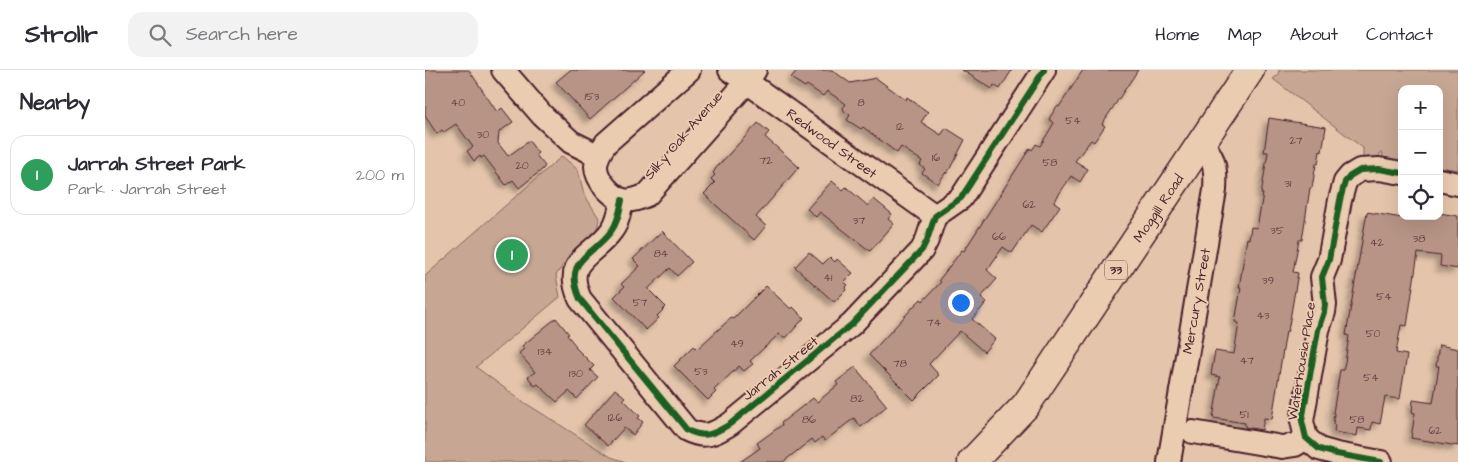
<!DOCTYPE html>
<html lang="en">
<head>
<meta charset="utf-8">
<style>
  :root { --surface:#fff; --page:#f2f2f3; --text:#2b2b33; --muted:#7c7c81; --line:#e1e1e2; --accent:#d1495b }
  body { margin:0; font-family:"Architects Daughter",sans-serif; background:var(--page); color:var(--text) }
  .controls { position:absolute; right:15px; top:15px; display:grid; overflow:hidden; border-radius:10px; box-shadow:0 5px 20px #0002 }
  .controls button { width:45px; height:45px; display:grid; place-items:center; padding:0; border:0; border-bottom:1px solid var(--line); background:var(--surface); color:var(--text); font:25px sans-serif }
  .you { position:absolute; left:535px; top:232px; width:18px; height:18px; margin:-12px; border:4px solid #fff; border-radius:50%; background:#1a73e8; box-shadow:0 0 0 8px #1a73e833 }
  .badge { display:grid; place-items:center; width:32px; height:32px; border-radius:50%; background:var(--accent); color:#fff; font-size:16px; font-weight:700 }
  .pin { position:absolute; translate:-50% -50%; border:2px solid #fff; box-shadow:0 1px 5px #0006 }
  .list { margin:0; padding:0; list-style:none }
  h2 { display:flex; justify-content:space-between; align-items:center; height:65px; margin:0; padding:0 20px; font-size:21px }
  h2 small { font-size:16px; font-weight:400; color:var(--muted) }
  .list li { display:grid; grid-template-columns:32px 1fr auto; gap:15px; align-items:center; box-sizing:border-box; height:80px; margin:0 10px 10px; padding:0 10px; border:1px solid var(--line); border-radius:15px }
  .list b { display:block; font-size:19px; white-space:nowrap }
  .list p { margin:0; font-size:16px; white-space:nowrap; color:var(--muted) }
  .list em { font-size:16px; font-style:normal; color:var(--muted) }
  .icon { flex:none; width:28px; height:28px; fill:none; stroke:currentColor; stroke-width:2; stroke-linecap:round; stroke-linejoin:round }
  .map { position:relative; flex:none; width:1033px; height:392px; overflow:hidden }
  header { display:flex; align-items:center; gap:30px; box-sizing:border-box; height:70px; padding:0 25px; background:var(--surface); border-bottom:1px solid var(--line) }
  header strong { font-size:24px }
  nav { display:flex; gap:28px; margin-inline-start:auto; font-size:18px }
  .search { width:350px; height:45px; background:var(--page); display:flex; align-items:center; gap:12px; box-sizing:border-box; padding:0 18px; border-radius:15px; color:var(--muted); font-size:19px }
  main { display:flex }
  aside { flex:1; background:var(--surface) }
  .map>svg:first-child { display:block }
  .green { fill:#c7a793; stroke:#88635f }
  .building { fill:#b79485; stroke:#4a1f2b; filter:url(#shadow) }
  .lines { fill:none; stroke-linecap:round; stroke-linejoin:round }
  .minor-casing { stroke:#4a1f2b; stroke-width:26 }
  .major-casing { stroke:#4a1f2b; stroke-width:31 }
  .minor { stroke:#eaccb0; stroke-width:22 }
  .major { stroke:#eaccb0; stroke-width:28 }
  .cycleway-casing { stroke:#eaccb0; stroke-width:9 }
  .cycleway { stroke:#1b5e20; stroke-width:6 }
  .labels { text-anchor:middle; stroke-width:4; stroke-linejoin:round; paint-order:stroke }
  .number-label { font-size:11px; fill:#653c42 }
  .shield { fill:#eaccb0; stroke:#7a5353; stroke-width:1 }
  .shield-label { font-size:12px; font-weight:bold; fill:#4a1f2b }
  .street-label { font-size:14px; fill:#4a1f2b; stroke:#eaccb0 }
</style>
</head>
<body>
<header>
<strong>Strollr</strong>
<div class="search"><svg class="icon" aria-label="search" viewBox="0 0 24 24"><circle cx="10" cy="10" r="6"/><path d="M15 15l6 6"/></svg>Search here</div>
<nav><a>Home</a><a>Map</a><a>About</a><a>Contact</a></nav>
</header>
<main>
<aside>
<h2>Nearby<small></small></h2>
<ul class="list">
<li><span class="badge" style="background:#2e9e5b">1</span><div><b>Jarrah Street Park</b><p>Park · Jarrah Street</p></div><em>200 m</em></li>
</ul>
</aside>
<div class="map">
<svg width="1033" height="392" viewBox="0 0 1033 392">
  <defs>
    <filter id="shadow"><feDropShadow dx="-4.5" dy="4.5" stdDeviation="2.5" flood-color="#0004"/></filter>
  </defs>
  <rect width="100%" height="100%" fill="#e4c5ab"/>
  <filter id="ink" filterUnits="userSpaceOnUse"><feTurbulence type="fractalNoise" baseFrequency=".02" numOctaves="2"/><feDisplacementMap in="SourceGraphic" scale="10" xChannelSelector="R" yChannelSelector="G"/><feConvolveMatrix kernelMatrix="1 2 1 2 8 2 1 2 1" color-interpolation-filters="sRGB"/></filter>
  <g filter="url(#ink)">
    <g class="green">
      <polygon points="854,0 1033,0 1033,100 1014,97 1014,19 977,19 977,96 957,90 958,83 955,83 954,89 938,92 938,78 848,9 853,5"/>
      <polygon points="137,86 153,100 159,124 174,148 172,162 159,176 139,194 131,205 135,227 51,297 97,331 186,387 201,392 0,392 0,206"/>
    </g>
    <g class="building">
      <polygon points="0,0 44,0 72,42 77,38 88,52 74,62 73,73 83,86 104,71 113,83 111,85 120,96 118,99 94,118 88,110 81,115 59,86 56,88 55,86 49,91 42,81 48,77 31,54 19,62 17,60 12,64 0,46"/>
      <polygon points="145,0 220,0 165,49 131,12"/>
      <polygon points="372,0 407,0 425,13 451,8 481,30 482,27 503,42 496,52 516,65 521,58 540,70 522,104 521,102 513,114 497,103 500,99 495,95 497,91 476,77 472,83 438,57 436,59 422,50 425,45 419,41 418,38 421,34 402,21 398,26 382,15 380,17 366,8"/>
      <polygon points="537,0 587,0 575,19 569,15 567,19"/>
      <polygon points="658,0 713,0 677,54 680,56 669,72 666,70 650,91 663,99 655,112 646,106 629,132 635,136 617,162 606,155 587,183 578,177 562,200 572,209 556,227 562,232 547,249 570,269 559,282 535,261 504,294 514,305 489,330 444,285 491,234 496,229 498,231 516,212 514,210 537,180 539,181 605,78 607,80 611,74 615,76 629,53 624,49 632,36 634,37"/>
      <polygon points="844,48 901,57 897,82 895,81 893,94 891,94 887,118 885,118 877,170 874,170 868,202 873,203 863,261 861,261 847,349 839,348 837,360 820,357 820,353 788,348 795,307 786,305 790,281 809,284 814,253 810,252 816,218 814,218 822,168 824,169 826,157 832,158 838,124 836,124 843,82 839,82"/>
      <polygon points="333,53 344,62 340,67 374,97 331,147 341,156 329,170 279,124 290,113 286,109 290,105 288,103 291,98"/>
      <polygon points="407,111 418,120 421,117 443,136 449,129 467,144 463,149 469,154 445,181 395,142 391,147 382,139"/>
      <polygon points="942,142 977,148 978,146 1014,146 1014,143 1033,146 1033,199 1015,196 1016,186 993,183 982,256 976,255 971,283 982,285 975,329 960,327 955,354 947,352 946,360 933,358 932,366 909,362 910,355 908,354 909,343 908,343 915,300 918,300 920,292 924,266 921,265"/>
      <polygon points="237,161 267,192 252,206 245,198 223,219 241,237 232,246 234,248 221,260 189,227 199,217 196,214 215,196 208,189"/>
      <polygon points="384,182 398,194 405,187 410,192 412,189 428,203 419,212 423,215 420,218 421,220 409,232 370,197"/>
      <polygon points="341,216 366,239 368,237 379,248 361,268 354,264 325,291 328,294 319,301 314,296 289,320 291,322 283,330 249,296 269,276 272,279 306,248 308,249"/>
      <polygon points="131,248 144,264 142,265 151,276 150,277 169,296 165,300 173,307 152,329 144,321 132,332 113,314 110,316 103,307 110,302 94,283 99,279 97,276"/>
      <polygon points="1014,275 1033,279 1033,376 986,368 990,343 987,342 988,330 1008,333 1014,296 1011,296"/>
      <polygon points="430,297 462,336 436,357 429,348 400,371 397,367 390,373 387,369 358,392 315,392 335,378 332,373 357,355 356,353 388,328 392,332 413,315 411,312"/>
      <polygon points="190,319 200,327 198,329 215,346 213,348 218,352 208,365 199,358 183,376 159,355"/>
    </g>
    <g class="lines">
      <defs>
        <g id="minor">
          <polyline points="78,0 117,45 146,72 172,85"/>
          <path d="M264,0l-83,73c-13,18 -14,29 1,46 4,4 11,10 16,11 9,2 16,-2 24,-5l100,-113 8,-12"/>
          <polyline points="305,0 510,146"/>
          <polyline points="1014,110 1033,114"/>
          <path d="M197,130c-2,10 -4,22 -10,30 -19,27 -50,28 -32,69l107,131c18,9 27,4 43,-6l122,-100 70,-74 5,-10 8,-24 26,-18 83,-128"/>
          <polyline points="768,362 857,377 870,375 881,368"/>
          <path d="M744,392l46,-272c1,-17 1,-34 -14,-46"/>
          <polyline points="956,392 912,384 894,379 881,368 877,351 893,260 899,242 900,235 897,207 904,190 915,130 920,112 925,106 935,100 954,99 977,103"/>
        </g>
        <polyline id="major" points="547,392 601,335 825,0"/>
      </defs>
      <use href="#minor" class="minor-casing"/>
      <use href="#major" class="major-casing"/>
      <use href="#minor" class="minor"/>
      <use href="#major" class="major"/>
      <defs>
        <g id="cycleway">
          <path d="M197,130c-2,10 -4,22 -10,30 -19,27 -50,28 -32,69l107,131c18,9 27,4 43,-6l122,-100 70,-74 5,-10 8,-24 26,-18 83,-128"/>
          <polyline points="956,392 912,384 894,379 881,368 877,351 893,260 899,242 900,235 897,207 904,190 915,130 920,112 925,106 935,100 954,99 977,103"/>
        </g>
      </defs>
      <use href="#cycleway" class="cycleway-casing"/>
      <use href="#cycleway" class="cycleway"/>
    </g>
  </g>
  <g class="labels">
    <g class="number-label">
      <text x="167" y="30">153</text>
      <text x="33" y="36">40</text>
      <text x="436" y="36">8</text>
      <text x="648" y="54">54</text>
      <text x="475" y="60">12</text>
      <text x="58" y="68">30</text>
      <text x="871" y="74">27</text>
      <text x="511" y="91">16</text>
      <text x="341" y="94">72</text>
      <text x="625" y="96">58</text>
      <text x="97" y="99">20</text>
      <text x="863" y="117">31</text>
      <text x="604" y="138">62</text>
      <text x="434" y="154">37</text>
      <text x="852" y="164">35</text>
      <text x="574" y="170">66</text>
      <text x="994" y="172">38</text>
      <text x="952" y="176">42</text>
      <text x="236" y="187">84</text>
      <text x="403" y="211">41</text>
      <text x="843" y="214">39</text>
      <text x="959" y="230">54</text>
      <text x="215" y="236">57</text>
      <text x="838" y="249">43</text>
      <text x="509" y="256">74</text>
      <text x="948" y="267">50</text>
      <text x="312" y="277">49</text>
      <text x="120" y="285">134</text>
      <text x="822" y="294">47</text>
      <text x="475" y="297">78</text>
      <text x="276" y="305">53</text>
      <text x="151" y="307">130</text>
      <text x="946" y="311">54</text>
      <text x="432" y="332">82</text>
      <text x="819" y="348">51</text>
      <text x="190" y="351">126</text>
      <text x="384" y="353">86</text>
      <text x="932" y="353">58</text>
      <text x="1010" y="364">62</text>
    </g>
    <rect class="shield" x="680" y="190.5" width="22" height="19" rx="4"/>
    <g class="shield-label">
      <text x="691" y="204">33</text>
    </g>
    <g class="street-label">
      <text transform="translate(258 65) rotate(-49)" y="5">Silky Oak Avenue</text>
      <text transform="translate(407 73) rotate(36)" y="5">Redwood Street</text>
      <text transform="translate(733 138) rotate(-56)" y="5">Moggill Road</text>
      <text transform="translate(771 231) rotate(-80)" y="5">Mercury Street</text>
      <text transform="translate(876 291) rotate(-81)" y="5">Waterhousia Place</text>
      <text transform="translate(355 298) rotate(-39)" y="5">Jarrah Street</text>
    </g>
  </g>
</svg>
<div class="controls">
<button>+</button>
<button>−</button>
<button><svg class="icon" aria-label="locate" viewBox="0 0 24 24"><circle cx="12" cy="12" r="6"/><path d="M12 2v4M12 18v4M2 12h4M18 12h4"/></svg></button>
</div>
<div class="you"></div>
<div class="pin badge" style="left:87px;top:185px;background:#2e9e5b">1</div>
</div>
</main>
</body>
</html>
